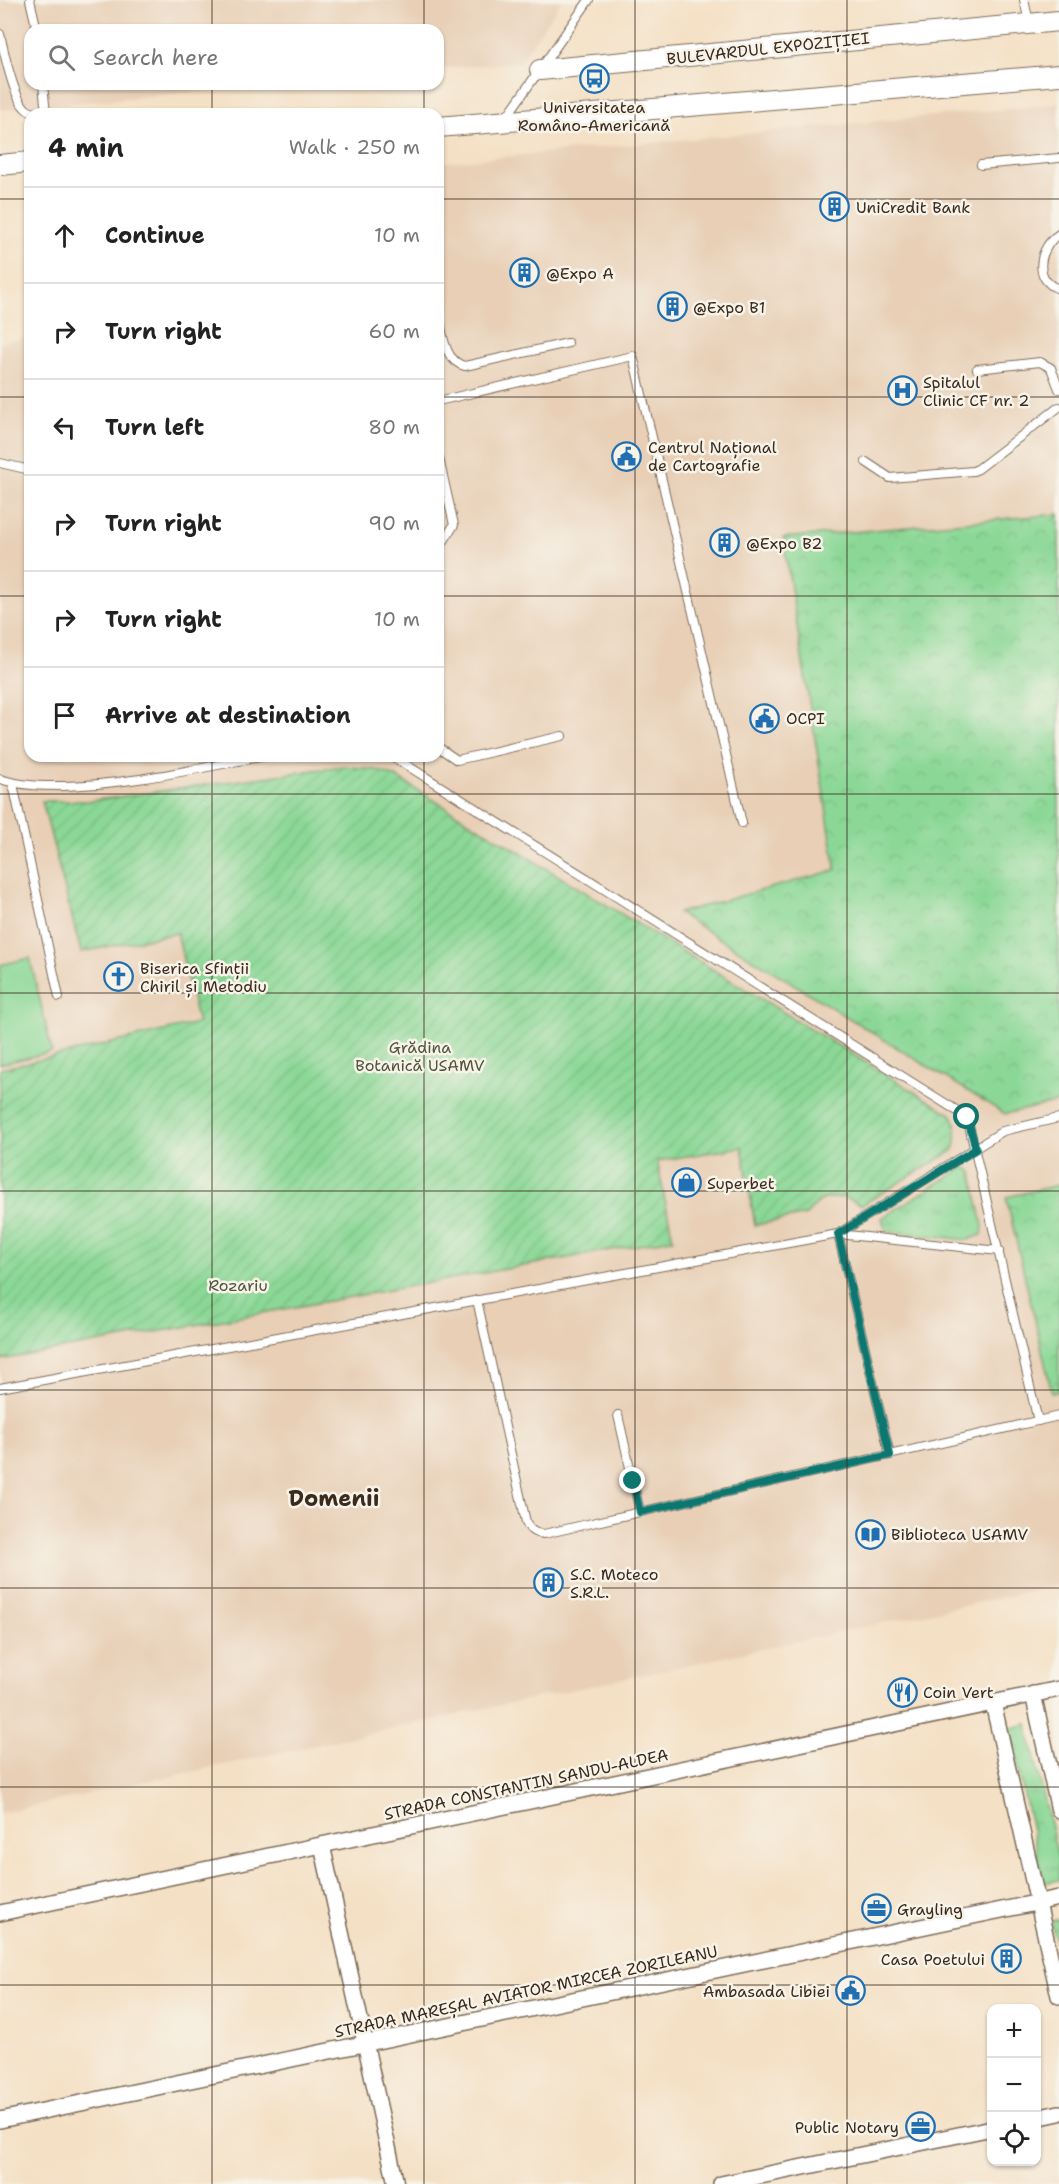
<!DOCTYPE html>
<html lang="en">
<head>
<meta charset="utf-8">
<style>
  :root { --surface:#fff; --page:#f6f6f6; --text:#222; --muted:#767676; --line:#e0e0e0 }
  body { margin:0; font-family:"Shantell Sans",sans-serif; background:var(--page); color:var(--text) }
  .controls { position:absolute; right:18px; bottom:18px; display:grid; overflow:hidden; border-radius:12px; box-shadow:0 2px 4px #0004 }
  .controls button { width:54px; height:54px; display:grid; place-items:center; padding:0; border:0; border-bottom:2px solid var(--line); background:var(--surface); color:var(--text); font:30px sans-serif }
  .stop { position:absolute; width:18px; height:18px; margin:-14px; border:4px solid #0f766e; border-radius:50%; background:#fff }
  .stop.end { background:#0f766e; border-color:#fff; box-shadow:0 2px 6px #0008 }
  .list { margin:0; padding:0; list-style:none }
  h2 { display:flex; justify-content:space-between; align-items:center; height:78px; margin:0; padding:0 24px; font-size:26px }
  h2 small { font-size:20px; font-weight:400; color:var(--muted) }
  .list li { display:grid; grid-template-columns:39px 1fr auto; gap:18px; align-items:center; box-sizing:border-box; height:96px; padding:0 24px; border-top:2px solid var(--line) }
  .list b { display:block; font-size:22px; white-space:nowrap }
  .list em { font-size:20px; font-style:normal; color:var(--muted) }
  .icon { flex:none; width:33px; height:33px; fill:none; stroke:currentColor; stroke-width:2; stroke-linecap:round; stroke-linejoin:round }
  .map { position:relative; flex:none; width:1059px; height:2184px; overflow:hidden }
  .search { position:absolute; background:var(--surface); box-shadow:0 2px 4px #0004; left:24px; top:24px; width:420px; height:66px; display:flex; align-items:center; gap:15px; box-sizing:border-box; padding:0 21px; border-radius:18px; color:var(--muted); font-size:22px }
  .panel { position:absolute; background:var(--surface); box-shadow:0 2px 4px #0004; left:24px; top:108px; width:420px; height:654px; border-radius:18px }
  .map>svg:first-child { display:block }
  .built { fill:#e8cfb6 }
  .grass { fill:url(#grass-tufts); stroke:#63815a; stroke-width:1.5 }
  .park { fill:url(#park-crowns); stroke:#63815a; stroke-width:1.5 }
  .garden { fill:url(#garden-furrows); stroke:#63815a; stroke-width:1.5 }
  .pitch { fill:#8bd896; stroke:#63815a; stroke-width:1.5 }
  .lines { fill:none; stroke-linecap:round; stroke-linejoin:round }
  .service-casing { stroke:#7c6a58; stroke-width:10 }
  .minor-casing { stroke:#7c6a58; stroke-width:18 }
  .tertiary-casing { stroke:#7c6a58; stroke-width:22 }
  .service { stroke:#fff; stroke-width:8 }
  .minor { stroke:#fff; stroke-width:15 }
  .tertiary { stroke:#fff; stroke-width:20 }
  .route { stroke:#0f766e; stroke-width:8 }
  .grid { fill:none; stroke:#3b2a1e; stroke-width:1.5; stroke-opacity:0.55 }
  .labels { text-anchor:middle; stroke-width:5; stroke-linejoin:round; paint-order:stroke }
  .street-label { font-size:16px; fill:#3b2a1e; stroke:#f7f3e8 }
  .poi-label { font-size:16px; fill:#3b2a1e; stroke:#f7f3e8; text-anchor:start }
  .park-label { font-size:16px; fill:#4f563c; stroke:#f7f3e8 }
  .district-label { font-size:22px; font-weight:bold; fill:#3b2a1e; stroke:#f7f3e8 }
</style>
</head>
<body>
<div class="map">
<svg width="1059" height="2184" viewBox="0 0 1059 2184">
  <defs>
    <pattern id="grass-tufts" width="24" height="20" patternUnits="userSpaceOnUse" patternTransform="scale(1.5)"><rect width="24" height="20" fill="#8bd896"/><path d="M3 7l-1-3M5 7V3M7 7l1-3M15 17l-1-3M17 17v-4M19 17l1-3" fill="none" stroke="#79ba81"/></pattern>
    <pattern id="park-crowns" width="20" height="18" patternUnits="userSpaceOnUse" patternTransform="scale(1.5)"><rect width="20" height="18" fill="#8bd896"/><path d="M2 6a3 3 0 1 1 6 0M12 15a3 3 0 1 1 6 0" fill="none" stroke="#79ba81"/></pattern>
    <pattern id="garden-furrows" width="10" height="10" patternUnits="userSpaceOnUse" patternTransform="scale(1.5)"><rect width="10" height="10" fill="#8bd896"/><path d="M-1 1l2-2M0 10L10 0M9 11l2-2" fill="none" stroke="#79ba81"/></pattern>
  </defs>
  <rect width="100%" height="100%" fill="#f7f3e8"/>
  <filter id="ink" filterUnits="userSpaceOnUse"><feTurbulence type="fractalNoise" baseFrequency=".0167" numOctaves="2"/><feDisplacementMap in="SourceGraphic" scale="12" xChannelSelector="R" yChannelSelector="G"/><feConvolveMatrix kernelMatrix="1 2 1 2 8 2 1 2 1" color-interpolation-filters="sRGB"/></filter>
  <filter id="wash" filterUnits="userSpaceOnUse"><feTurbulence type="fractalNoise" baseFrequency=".008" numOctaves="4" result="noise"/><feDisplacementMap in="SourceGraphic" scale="24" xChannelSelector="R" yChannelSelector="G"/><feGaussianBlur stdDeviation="1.35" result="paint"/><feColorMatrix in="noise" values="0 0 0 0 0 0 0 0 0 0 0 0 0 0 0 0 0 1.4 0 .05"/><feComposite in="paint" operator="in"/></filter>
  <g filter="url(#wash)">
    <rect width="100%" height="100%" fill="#f4e0c5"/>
    <g class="built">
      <polygon points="0,0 562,0 520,62 438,69 438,30 30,30 30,84 278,84 0,110"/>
      <polygon points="1059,104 1059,514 783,538 836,870 679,913 1005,1114 1059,1102 1059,1585 0,1813 0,343 30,336 30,756 438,756 438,163"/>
    </g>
    <g class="grass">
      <polygon points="962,1168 967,1168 972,1172 983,1226 982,1235 968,1240 886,1231 882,1218"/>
      <polygon points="1027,1724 1059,1861 1059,1880 1044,1883 1009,1729"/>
      <polygon points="1059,1919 1059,1955 1051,1921"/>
    </g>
    <g class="park">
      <polygon points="1059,514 1059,1102 1005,1114 678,913 836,870 783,538"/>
      <polygon points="1059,1185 1059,1391 1052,1393 1006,1197"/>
    </g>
    <path class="garden" d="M344,766l32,4 18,6 557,338c6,10 7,25 3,36l-92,55 -19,-8 -19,2 -6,3 -12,13 -51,10 -13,-78 -85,14 16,78 -673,121v-291l198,-46 -21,-90 -96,19 -39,-151h47z"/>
    <polygon class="pitch" points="30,958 52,1052 0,1064 0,965"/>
  </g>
  <g filter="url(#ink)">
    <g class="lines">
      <defs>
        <g id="service">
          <polyline points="30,0 37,30"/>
          <polyline points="1024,0 1029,22"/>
          <path d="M0,34c4,18 13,62 25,74 4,5 12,5 18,6"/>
          <polyline points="43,84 46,114"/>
          <polyline points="505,119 589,0"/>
          <polyline points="981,165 1059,158"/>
          <path d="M1059,234c-20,13 -27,46 0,55"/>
          <path d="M438,313c5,19 5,48 27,53l103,-23"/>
          <polyline points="977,369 1040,362 1051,368 1059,389"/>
          <polyline points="438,401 633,356 742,823"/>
          <polyline points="438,454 454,525 438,550"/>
          <polyline points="866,462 890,478 973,471 978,469 1059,407"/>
          <polyline points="0,463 30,470"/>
          <polyline points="438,747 457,760 562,736"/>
          <polyline points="392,756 967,1117 1038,1421"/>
          <path d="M0,779c22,7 42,7 64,7 69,-2 134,-18 202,-30"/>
          <polyline points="13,784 59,997"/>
          <polyline points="999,1251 838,1234 1003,1131 1059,1118"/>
          <path d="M477,1300l49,222c4,9 8,11 18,12l515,-118"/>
          <polyline points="0,1388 838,1234 890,1455"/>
          <polyline points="618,1415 640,1512"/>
        </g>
        <g id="minor">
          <polyline points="1033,1694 1059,1810"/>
          <polyline points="993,1703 1059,1996"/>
          <polyline points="322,1845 396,2184"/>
          <polyline points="0,1913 1059,1689"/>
          <polyline points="1036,2118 1059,2113"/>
          <polyline points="0,2120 1059,1898"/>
          <polyline points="721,2184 992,2128"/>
        </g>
        <g id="tertiary">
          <polyline points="540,70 1059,21"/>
          <polyline points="438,127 1059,75"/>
          <polyline points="0,165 30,162"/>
        </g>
      </defs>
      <use href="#service" class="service-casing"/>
      <use href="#minor" class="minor-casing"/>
      <use href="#tertiary" class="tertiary-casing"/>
      <use href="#service" class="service"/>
      <use href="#minor" class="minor"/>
      <use href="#tertiary" class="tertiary"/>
    </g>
  </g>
  <g class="lines" filter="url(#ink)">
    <polyline class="route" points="633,1481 640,1512 890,1455 838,1234 976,1149 967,1117"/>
  </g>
  <path class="grid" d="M212,0v30M424,0v30M635,0v2184M847,0v2184M212,84v30M424,84v30M0,199h30M438,199h621M0,397h30M438,397h621M0,596h30M438,596h621M212,756v1428M424,756v1428M0,794h1059M0,993h1059M0,1191h1059M0,1390h1059M0,1588h1059M0,1787h1059M0,1985h1059"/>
  <defs>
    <symbol id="bus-ring" viewBox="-11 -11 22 22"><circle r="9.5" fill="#f7f3e8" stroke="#1f6fb2" stroke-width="1.5"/><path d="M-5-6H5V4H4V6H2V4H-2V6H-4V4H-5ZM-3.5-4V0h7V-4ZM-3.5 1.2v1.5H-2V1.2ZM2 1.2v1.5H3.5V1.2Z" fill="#1f6fb2"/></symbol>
    <symbol id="building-ring" viewBox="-11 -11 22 22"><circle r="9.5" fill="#f7f3e8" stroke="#1f6fb2" stroke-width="1.5"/><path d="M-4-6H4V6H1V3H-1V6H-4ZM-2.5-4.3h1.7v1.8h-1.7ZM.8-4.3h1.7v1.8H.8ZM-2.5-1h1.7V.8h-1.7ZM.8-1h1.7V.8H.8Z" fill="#1f6fb2"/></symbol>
    <symbol id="hospital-ring" viewBox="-11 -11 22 22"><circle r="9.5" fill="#f7f3e8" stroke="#1f6fb2" stroke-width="1.5"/><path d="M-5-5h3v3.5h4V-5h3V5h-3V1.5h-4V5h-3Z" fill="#1f6fb2"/></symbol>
    <symbol id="civic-ring" viewBox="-11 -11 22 22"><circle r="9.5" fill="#f7f3e8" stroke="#1f6fb2" stroke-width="1.5"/><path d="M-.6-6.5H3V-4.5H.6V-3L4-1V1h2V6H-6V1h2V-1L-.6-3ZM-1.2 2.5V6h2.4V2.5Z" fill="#1f6fb2"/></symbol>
    <symbol id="church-ring" viewBox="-11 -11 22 22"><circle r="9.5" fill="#f7f3e8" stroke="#1f6fb2" stroke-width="1.5"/><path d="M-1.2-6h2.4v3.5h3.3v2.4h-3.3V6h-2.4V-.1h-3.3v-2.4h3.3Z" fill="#1f6fb2"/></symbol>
    <symbol id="shop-ring" viewBox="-11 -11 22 22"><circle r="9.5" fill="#f7f3e8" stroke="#1f6fb2" stroke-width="1.5"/><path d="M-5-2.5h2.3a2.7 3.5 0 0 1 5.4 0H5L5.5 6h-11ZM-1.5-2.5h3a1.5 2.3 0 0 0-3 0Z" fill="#1f6fb2"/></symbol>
    <symbol id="library-ring" viewBox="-11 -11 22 22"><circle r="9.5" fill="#f7f3e8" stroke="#1f6fb2" stroke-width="1.5"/><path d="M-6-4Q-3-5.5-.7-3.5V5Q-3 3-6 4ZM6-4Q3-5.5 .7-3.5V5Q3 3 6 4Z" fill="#1f6fb2"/></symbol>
    <symbol id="restaurant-ring" viewBox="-11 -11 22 22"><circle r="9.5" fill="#f7f3e8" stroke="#1f6fb2" stroke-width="1.5"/><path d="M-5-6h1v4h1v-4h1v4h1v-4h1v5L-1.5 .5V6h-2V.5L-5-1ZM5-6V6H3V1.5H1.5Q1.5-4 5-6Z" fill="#1f6fb2"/></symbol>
    <symbol id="office-ring" viewBox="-11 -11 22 22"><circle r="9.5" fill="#f7f3e8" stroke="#1f6fb2" stroke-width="1.5"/><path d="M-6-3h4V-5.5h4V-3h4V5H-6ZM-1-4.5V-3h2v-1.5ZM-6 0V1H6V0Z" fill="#1f6fb2"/></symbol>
  </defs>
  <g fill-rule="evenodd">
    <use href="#bus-ring" x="578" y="62" width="33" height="33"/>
    <use href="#building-ring" x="818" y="190" width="33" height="33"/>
    <use href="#building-ring" x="508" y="256" width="33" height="33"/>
    <use href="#building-ring" x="656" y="290" width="33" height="33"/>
    <use href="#hospital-ring" x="886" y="374" width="33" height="33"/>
    <use href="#civic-ring" x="610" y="440" width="33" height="33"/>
    <use href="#building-ring" x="708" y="526" width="33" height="33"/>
    <use href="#civic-ring" x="748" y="702" width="33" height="33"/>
    <use href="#church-ring" x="102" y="960" width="33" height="33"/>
    <use href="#shop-ring" x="670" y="1166" width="33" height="33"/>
    <use href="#library-ring" x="854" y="1518" width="33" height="33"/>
    <use href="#building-ring" x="532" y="1566" width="33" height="33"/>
    <use href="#restaurant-ring" x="886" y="1676" width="33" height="33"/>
    <use href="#office-ring" x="860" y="1892" width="33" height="33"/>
    <use href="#building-ring" x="990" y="1942" width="33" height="33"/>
    <use href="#civic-ring" x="834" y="1974" width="33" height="33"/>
    <use href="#office-ring" x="904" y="2110" width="33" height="33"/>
  </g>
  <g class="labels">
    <g class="street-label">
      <text transform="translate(768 48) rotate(-6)" y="6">BULEVARDUL EXPOZIȚIEI</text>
      <text transform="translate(526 1784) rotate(-12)" y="6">STRADA CONSTANTIN SANDU-ALDEA</text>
      <text transform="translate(526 1991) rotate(-12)" y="6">STRADA MAREȘAL AVIATOR MIRCEA ZORILEANU</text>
    </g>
    <g class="poi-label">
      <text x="594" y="113" text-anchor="middle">Universitatea<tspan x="594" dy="18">Româno-Americană</tspan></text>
      <text x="856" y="213">UniCredit Bank</text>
      <text x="546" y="279">@Expo A</text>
      <text x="693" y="313">@Expo B1</text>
      <text x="923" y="388">Spitalul<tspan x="923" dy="18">Clinic CF nr. 2</tspan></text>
      <text x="648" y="453">Centrul Național<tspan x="648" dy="18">de Cartografie</tspan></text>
      <text x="746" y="549">@Expo B2</text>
      <text x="786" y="724">OCPI</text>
      <text x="140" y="974">Biserica Sfinții<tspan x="140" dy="18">Chiril și Metodiu</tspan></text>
      <text x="707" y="1189">Superbet</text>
      <text x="891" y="1540">Biblioteca USAMV</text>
      <text x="570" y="1580">S.C. Moteco<tspan x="570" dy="18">S.R.L.</tspan></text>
      <text x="923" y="1698">Coin Vert</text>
      <text x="897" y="1915">Grayling</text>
      <text x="985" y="1965" text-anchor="end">Casa Poetului</text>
      <text x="830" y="1997" text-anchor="end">Ambasada Libiei</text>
      <text x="899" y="2133" text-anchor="end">Public Notary</text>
    </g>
    <g class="park-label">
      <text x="420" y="1053">Grădina<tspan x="420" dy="18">Botanică USAMV</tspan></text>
      <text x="238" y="1291">Rozariu</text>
    </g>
    <g class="district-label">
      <text x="334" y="1506">Domenii</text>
    </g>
  </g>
</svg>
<div class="controls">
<button>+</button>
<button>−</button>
<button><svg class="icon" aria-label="locate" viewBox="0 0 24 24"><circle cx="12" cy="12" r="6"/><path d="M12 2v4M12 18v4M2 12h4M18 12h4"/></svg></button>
</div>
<div class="stop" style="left:967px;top:1117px"></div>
<div class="stop end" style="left:633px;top:1481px"></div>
<div class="search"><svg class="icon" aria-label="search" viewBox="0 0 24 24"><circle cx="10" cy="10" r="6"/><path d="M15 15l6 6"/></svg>Search here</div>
<section class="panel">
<h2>4 min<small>Walk · 250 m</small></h2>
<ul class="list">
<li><svg class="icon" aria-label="ahead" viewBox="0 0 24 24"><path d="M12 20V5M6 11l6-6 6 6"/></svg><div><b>Continue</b></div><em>10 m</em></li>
<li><svg class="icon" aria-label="right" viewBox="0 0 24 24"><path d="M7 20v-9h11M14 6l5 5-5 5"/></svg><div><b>Turn right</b></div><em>60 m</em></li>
<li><svg class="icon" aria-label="left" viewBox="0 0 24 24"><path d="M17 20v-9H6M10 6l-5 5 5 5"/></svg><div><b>Turn left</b></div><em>80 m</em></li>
<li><svg class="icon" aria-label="right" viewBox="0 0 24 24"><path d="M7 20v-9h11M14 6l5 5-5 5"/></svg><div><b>Turn right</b></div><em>90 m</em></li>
<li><svg class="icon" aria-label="right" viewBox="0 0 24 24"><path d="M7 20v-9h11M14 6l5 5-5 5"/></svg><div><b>Turn right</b></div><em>10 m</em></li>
<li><svg class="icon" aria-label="arrive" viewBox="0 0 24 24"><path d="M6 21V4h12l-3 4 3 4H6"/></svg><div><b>Arrive at destination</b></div></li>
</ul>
</section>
</div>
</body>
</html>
